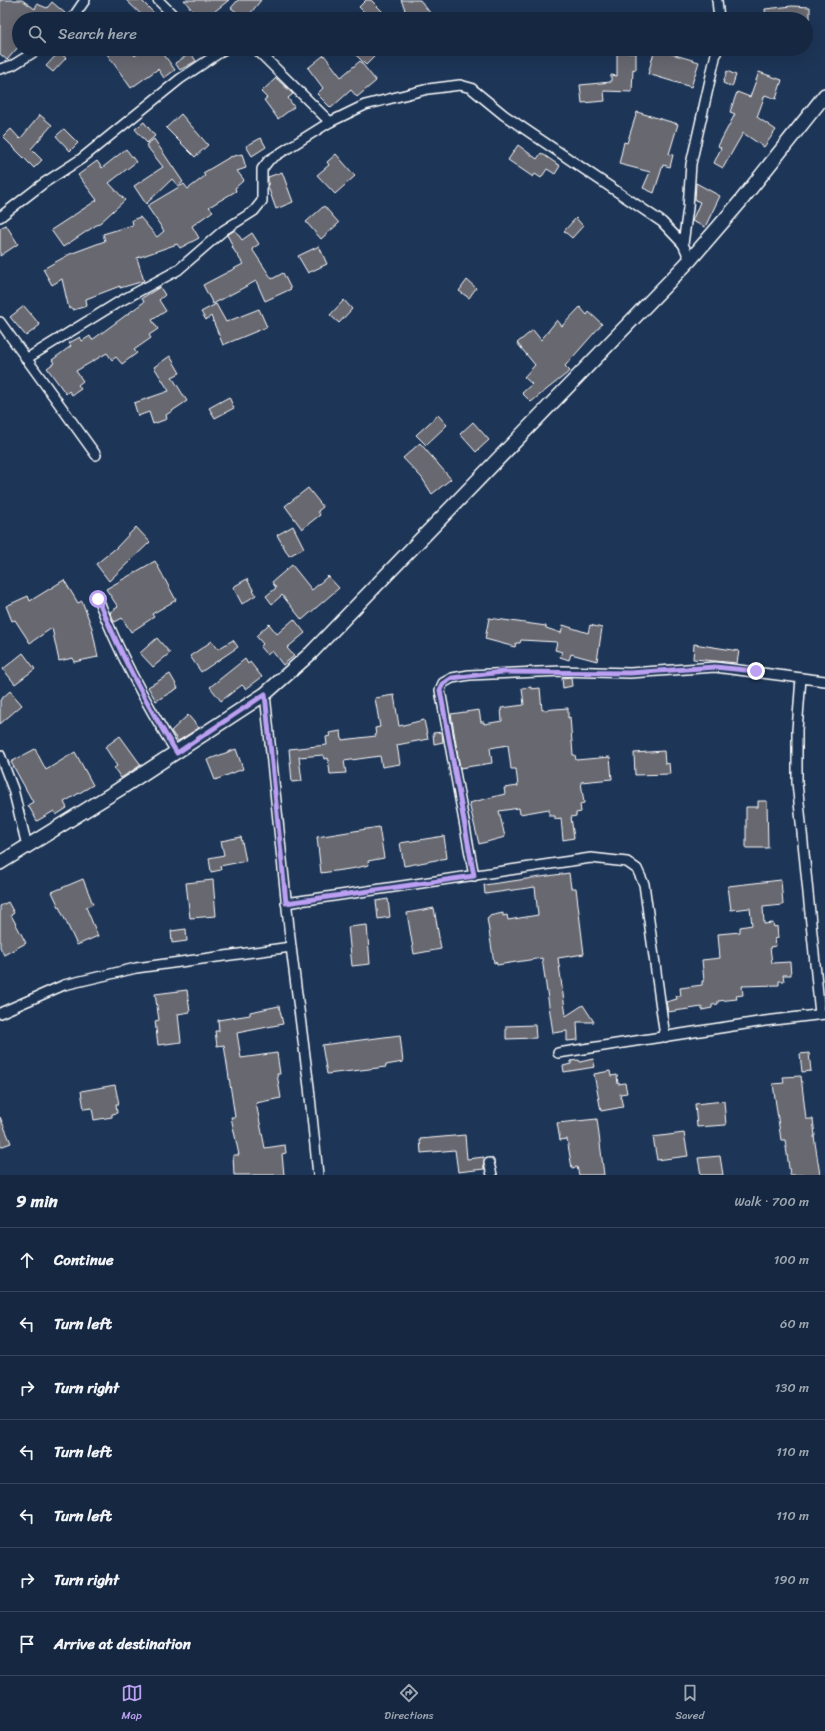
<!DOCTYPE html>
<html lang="en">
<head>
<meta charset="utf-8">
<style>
  :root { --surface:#162841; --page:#1f3048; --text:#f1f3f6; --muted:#9ea6b1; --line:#35445a; --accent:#bca0f2 }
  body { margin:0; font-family:Sriracha,sans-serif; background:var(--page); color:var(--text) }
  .stop { position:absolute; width:12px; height:12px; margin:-9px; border:3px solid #bca0f2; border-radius:50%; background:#fff }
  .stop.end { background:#bca0f2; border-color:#fff; box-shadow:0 1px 4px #0008 }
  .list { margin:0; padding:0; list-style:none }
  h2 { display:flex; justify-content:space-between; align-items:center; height:52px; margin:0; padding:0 16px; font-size:17px }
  h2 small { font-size:13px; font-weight:400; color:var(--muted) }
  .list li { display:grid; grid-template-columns:26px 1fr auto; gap:12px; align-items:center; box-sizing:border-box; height:64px; padding:0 16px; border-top:1px solid var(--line) }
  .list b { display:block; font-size:15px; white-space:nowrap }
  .list em { font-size:13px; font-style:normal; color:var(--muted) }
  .icon { flex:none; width:22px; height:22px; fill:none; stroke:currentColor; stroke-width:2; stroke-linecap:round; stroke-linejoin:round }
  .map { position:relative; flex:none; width:825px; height:1175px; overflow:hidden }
  .search { position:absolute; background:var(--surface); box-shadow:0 4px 16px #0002; left:12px; right:12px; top:12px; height:44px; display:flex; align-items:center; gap:10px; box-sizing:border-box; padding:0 14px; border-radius:22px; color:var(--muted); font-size:15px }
  .sheet { height:500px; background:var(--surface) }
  nav { display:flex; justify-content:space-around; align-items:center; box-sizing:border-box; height:56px; border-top:1px solid var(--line); background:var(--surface); font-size:11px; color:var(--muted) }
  nav a { display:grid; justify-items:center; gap:2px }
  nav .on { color:var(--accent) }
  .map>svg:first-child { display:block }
  .building { fill:#686871; stroke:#fff }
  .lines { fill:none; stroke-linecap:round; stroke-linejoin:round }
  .street-casing { stroke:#fff; stroke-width:12 }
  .secondary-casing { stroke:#fff; stroke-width:16 }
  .street { stroke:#1d3557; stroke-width:9 }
  .secondary { stroke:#1d3557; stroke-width:13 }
  .route { stroke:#bca0f2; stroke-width:5 }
</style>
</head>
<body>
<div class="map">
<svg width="825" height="1175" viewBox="0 0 825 1175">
  <rect width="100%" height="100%" fill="#1d3557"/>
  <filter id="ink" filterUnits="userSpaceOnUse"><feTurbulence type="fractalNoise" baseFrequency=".025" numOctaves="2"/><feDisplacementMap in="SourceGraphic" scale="8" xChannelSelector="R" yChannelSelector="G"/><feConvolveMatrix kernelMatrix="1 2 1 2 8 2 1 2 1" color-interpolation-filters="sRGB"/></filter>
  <g filter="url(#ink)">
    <g class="building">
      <polygon points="0,0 22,0 35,9 37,4 47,8 52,2 66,14 62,19 19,19 19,25 14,32 19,36 19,46 7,60 0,54"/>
      <polygon points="126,0 141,0 160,19 146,19"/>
      <polygon points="184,0 229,0 205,19 199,19"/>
      <polygon points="238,0 261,0 246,19 231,8"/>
      <polygon points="366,0 371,0 390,19 371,19 359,7"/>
      <polygon points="401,0 420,0 435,19 410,19 404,10 405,9"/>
      <polygon points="792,6 810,7 810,19 766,19 765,9"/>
      <polygon points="114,49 130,49 135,56 143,49 160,49 175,70 164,78 158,69 131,88 107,54"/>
      <polygon points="350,49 382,49 366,65"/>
      <polygon points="617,49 628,49 628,53 636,53 636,70 633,69 632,92 604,91 605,101 582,103 580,85 611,82 611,75 617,76"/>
      <polygon points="655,49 699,62 691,87 648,74"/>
      <polygon points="59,52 66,58 53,72 46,66"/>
      <polygon points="191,53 196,61 180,70 175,63"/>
      <polygon points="324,55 341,77 360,61 376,81 357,97 351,90 331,108 317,94 323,88 308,68"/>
      <polygon points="727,71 736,75 732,87 723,83"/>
      <polygon points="759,72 782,80 776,99 765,95 757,117 776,130 764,147 743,133 723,168 714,163 721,148 718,146 735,114 730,112 737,92 750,97"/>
      <polygon points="276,78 293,94 288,98 294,107 278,119 264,100 267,98 261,92"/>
      <polygon points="637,112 678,124 669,154 673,155 670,167 663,165 654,193 643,188 650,172 619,164 624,142 627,143"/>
      <polygon points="181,114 208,145 195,157 166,128"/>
      <polygon points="40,115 52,125 31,149 42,160 34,168 3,137 11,129 20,139"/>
      <polygon points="144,122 155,136 147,143 135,129"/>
      <polygon points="64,129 78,143 70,151 56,136"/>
      <polygon points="261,138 266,147 252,156 246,146"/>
      <polygon points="154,139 183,182 178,186 172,179 146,204 134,186 163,167 146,145"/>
      <polygon points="518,145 537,159 541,153 560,166 555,174 547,169 541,178 535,174 533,177 508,160"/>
      <polygon points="126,149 136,162 109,183 125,200 101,222 63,247 51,230 97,200 78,175 97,161 102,168"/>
      <polygon points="242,154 246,168 237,171 244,180 235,188 236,191 209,207 213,211 192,226 199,238 180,248 177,244 137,258 144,281 120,288 120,286 86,299 87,306 73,310 72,308 69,309 62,279 52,285 43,269 70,254 105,241 103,234 133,225 132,220 140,217 157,237 164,231 147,206 184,184 188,189 205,176 203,173 230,157"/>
      <polygon points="336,154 355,176 335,194 317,175 329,165 327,162"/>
      <polygon points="282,172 293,202 276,209 268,187 268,177"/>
      <polygon points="696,183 720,196 705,227 692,221 700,202 695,200"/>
      <polygon points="324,206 339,223 321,239 306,222"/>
      <polygon points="576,218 583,226 572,238 564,231"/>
      <polygon points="6,225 18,244 0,256 0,228"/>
      <polygon points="235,230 242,240 252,233 259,244 252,249 272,279 283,273 291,289 265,301 256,281 213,304 203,285 243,264 232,247 233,246 227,235"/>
      <polygon points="319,246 327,264 308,273 298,256"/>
      <polygon points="467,280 476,288 469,298 459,291"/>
      <polygon points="160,287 165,295 159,300 166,311 152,320 158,329 149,335 151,338 134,350 137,353 122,364 116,357 112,360 107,353 76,371 83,381 78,385 81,389 72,395 69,391 66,394 47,368 54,363 52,360 71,346 69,343 80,337 82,341 90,336 92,340 144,302 142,298"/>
      <polygon points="344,300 352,309 339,323 330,315"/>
      <polygon points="216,304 226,322 259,309 267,327 223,345 211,316 206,320 201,312"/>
      <polygon points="24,306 40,325 26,336 10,317"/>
      <polygon points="580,307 587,315 589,312 602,324 565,366 570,371 531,402 522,393 532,384 524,377 535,365 517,343 533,330 541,340 557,320 562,326"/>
      <polygon points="170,356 180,373 172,377 187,401 166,415 167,419 153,424 149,412 138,416 134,403 169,391 154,367"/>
      <polygon points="229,397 234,408 215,418 209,408"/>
      <polygon points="438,415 447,425 426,445 416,435"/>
      <polygon points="473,422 489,440 476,452 460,434"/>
      <polygon points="420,443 451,479 432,494 422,478 403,458"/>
      <polygon points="308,488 323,507 318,511 320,515 302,529 285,506"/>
      <polygon points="293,526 304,548 289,556 277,535"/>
      <polygon points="136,527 150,542 109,581 96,564 116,548"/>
      <polygon points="155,561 176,600 152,614 154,617 131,632 122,618 115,622 112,618 110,612 118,607 106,589"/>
      <polygon points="292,565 312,590 328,576 339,588 302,620 282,595 272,604 266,596 276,588 272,582"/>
      <polygon points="247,579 256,595 242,604 233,587"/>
      <polygon points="64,580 78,603 82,601 92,628 98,657 74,662 73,658 59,661 52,628 30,643 15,620 12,621 6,606 28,596 30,601"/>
      <polygon points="489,618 546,626 546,628 561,633 563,625 588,633 590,625 602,628 597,661 571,654 569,660 560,657 562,652 555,650 557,642 521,640 520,643 516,643 515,647 485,639"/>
      <polygon points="294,619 305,633 287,648 294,656 283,665 272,651 267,655 260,647 263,644 256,636 269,624 277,634"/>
      <polygon points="157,638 170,653 153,667 140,653"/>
      <polygon points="233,640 238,647 201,672 190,656 212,641 218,649"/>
      <polygon points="694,644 739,651 737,663 693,659"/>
      <polygon points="23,653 35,669 15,684 3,669"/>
      <polygon points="245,659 248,664 250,662 262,677 246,689 242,685 221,701 210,687"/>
      <polygon points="170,674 178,688 156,701 148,687"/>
      <polygon points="571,677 572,686 563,688 562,678"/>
      <polygon points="531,687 531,689 540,688 542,710 568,708 568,718 570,717 573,755 575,755 576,760 610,757 612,779 581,782 584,803 580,804 581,812 576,813 576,816 571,817 574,838 563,840 561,818 555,819 555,816 549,816 549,809 520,814 519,808 499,811 505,837 479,844 469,803 505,794 504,788 518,786 516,769 511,769 508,745 490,748 492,763 460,768 451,714 479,710 481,722 484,722 484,724 502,721 501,708 524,705 522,688"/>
      <polygon points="10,691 22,705 0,724 0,700"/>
      <polygon points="394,695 399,726 424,720 428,739 397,745 400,764 382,767 380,756 344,761 346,773 330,774 328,758 324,759 323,755 299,757 302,781 292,782 289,749 327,745 326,737 330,736 329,733 341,731 342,740 376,736 375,728 380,727 375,698"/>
      <polygon points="188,715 199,728 178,741 171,731"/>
      <polygon points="442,732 443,742 434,744 433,733"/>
      <polygon points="120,736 141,765 121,778 114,768 117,766 105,747"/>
      <polygon points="35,749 46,770 75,752 93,785 64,802 67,808 56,815 54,811 37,821 28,805 33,802 11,762"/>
      <polygon points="236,749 243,769 215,780 207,760"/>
      <polygon points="664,751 665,764 669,763 670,774 635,775 634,753"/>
      <polygon points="758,801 767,801 768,848 746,848 746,807 758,807"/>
      <polygon points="379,827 384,858 368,861 369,865 356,868 321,873 317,837"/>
      <polygon points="444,836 447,858 404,866 400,843"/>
      <polygon points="241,837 246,861 220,866 221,870 211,872 209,858 224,855 221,841"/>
      <polygon points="569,873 571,888 576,888 584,954 558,958 566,1016 583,1005 594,1022 577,1022 578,1040 567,1041 567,1031 553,1033 542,958 497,965 496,962 494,963 487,918 489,918 489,916 503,913 503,916 507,915 508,920 538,915 535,887 485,894 484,885"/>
      <polygon points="83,879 93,904 86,907 98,936 77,945 52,892"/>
      <polygon points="213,880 216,916 190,918 186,883"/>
      <polygon points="781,880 783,905 763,907 764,924 773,923 774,927 777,926 778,938 775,939 776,946 770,947 772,963 790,962 791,975 783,975 784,981 779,981 779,985 742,986 743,995 736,996 737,999 718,1001 718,1004 712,1005 712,1008 702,1010 702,1007 668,1012 666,1002 677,999 676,996 681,996 680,988 702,985 702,981 704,981 702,960 720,958 718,934 740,932 740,927 752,925 750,908 731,910 728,886"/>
      <polygon points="388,899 390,917 378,919 376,901"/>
      <polygon points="8,902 14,913 11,915 26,943 4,955 0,947 0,906"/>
      <polygon points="434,908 441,949 414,954 407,913"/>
      <polygon points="367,925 370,964 352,966 348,927"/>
      <polygon points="186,929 187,941 172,943 171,931"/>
      <polygon points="187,990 190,1012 178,1014 181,1042 158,1045 155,1021 159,1020 155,994"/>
      <polygon points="279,1006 283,1024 237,1033 241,1058 277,1053 280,1074 277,1074 281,1098 256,1103 265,1148 285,1145 286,1153 282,1154 284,1175 234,1175 233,1155 239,1155 231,1117 235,1117 224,1045 217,1046 215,1031 219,1031 218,1020 250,1015 250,1012"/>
      <polygon points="535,1025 536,1038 506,1039 506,1026"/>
      <polygon points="400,1035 403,1062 386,1065 386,1067 327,1074 322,1045"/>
      <polygon points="809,1053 811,1071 802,1072 800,1054"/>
      <polygon points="593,1059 595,1067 564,1072 563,1066 571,1064 571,1061 579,1060 580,1062"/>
      <polygon points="610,1071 611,1076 617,1075 618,1084 625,1083 627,1093 620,1094 623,1107 601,1111 594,1074"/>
      <polygon points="801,1076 806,1119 813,1119 815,1136 814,1136 820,1175 790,1175 785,1140 781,1140 773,1084 784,1083 783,1077"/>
      <polygon points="115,1085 119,1104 116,1104 117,1113 112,1114 112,1117 94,1120 92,1108 84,1109 81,1091"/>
      <polygon points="724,1101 726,1125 697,1127 695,1104"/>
      <polygon points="0,1117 11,1143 0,1147"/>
      <polygon points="597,1119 604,1175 579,1175 577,1167 572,1168 567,1139 560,1140 557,1123"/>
      <polygon points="684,1133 688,1156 657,1160 653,1137"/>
      <polygon points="465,1135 467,1159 484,1157 484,1169 458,1172 455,1150 421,1153 420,1139"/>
      <polygon points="720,1156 723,1175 701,1175 698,1158"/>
    </g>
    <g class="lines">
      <defs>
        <g id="street">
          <polyline points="158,0 177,19"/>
          <polyline points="717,0 719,19"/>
          <polyline points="72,19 85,0"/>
          <polyline points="207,49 217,54"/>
          <polyline points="256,49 330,122"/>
          <polyline points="0,69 13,65 39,49"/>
          <polyline points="0,217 44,183 81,159 180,79 225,49"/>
          <polyline points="690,260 683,244 688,208 691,164 717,49"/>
          <polyline points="0,322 96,455"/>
          <polyline points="26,359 117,303 178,270 224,230 254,211 262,201 262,169 269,160 330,122 365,105 428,89 460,85 471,88 504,115 662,222 683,244"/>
          <path d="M98,599c21,54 48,105 79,154"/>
          <polyline points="801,678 797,730 797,782 820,1014"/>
          <polyline points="265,694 291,947 309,1087 318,1175"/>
          <polyline points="0,755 13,789 27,846"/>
          <polyline points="474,876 440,690 443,683 452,678 469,675 562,671 630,673 715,667 825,681"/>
          <polyline points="286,903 591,858 627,862 637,869 644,884 665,1037"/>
          <polyline points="0,1013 64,985 136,968 291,947"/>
          <polyline points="558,1053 765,1021 825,1014"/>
          <polyline points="489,1163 492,1175"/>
        </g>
        <polyline id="secondary" points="0,863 118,790 265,694 311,653 690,260 740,202 825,95"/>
      </defs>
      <use href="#street" class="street-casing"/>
      <use href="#secondary" class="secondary-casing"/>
      <use href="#street" class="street"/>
      <use href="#secondary" class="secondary"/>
    </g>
  </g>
  <g class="lines" filter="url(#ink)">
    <path class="route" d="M98,599c22,54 48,105 79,154l88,-59 21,209 188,-27 -34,-186 3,-6 9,-6 50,-6 128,1 85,-6 41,4"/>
  </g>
</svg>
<div class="stop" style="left:98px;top:599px"></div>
<div class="stop end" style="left:756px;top:671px"></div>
<div class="search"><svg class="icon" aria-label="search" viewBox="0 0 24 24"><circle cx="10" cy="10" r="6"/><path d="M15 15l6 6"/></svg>Search here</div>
</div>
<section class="sheet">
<h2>9 min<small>Walk · 700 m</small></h2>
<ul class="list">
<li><svg class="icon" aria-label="ahead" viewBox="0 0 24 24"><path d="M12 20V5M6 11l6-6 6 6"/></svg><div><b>Continue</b></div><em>100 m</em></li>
<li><svg class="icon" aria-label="left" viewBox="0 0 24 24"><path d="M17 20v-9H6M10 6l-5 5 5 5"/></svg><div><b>Turn left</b></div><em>60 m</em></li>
<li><svg class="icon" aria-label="right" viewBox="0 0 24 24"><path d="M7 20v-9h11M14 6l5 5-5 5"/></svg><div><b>Turn right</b></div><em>130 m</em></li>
<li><svg class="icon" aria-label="left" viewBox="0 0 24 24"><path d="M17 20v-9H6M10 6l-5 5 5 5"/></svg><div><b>Turn left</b></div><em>110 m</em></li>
<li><svg class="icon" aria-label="left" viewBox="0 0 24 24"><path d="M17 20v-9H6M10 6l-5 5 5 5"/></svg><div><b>Turn left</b></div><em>110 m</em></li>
<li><svg class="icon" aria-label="right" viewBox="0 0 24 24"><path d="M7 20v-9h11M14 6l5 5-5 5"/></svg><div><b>Turn right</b></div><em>190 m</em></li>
<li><svg class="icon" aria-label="arrive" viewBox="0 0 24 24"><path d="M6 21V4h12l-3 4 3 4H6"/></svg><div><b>Arrive at destination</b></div></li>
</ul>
</section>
<nav>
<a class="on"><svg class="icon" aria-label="map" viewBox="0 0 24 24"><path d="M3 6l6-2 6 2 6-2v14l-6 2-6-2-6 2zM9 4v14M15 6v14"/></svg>Map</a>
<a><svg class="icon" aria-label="directions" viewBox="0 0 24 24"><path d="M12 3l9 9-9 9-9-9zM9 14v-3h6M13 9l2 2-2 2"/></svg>Directions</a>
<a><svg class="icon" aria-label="saved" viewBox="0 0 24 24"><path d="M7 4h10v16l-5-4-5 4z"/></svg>Saved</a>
</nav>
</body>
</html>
